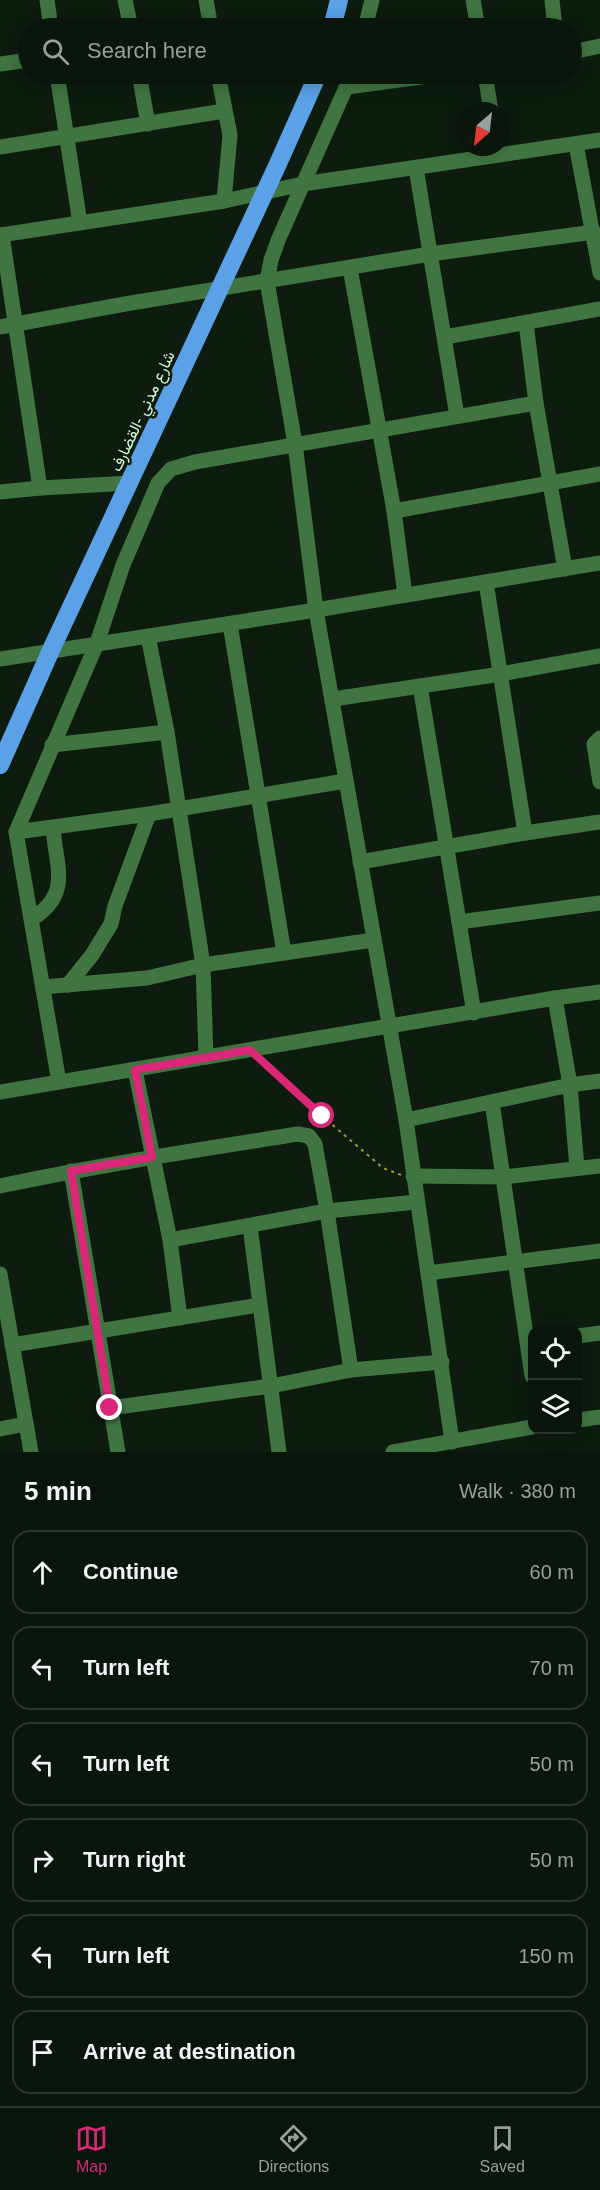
<!DOCTYPE html>
<html lang="en">
<head>
<meta charset="utf-8">
<style>
  :root { --surface:#0a150c; --page:#18221a; --text:#f1f3f6; --muted:#999f9d; --line:#2a342d; --accent:#db2777 }
  body { margin:0; font-family:Arial,Vazirmatn,sans-serif; background:var(--page); color:var(--text) }
  .controls { position:absolute; right:18px; bottom:18px; display:grid; overflow:hidden; border-radius:12px; box-shadow:0 3px 15px #0003 }
  .controls button { width:54px; height:54px; display:grid; place-items:center; padding:0; border:0; border-bottom:2px solid var(--line); background:var(--surface); color:var(--text); font:30px sans-serif }
  .compass { position:absolute; left:456px; top:102px; width:54px; height:54px; border-radius:50%; background:var(--surface); box-shadow:0 3px 15px #0003; rotate:208deg }
  .stop { position:absolute; width:18px; height:18px; margin:-14px; border:4px solid #db2777; border-radius:50%; background:#fff }
  .stop.end { background:#db2777; border-color:#fff; box-shadow:0 2px 6px #0008 }
  .list { margin:0; padding:0; list-style:none }
  h2 { display:flex; justify-content:space-between; align-items:center; height:78px; margin:0; padding:0 24px; font-size:26px }
  h2 small { font-size:20px; font-weight:400; color:var(--muted) }
  .list li { display:grid; grid-template-columns:39px 1fr auto; gap:18px; align-items:center; box-sizing:border-box; height:84px; margin:0 12px 12px; padding:0 12px; border:2px solid var(--line); border-radius:18px }
  .list b { display:block; font-size:22px; white-space:nowrap }
  .list em { font-size:20px; font-style:normal; color:var(--muted) }
  .icon { flex:none; width:33px; height:33px; fill:none; stroke:currentColor; stroke-width:2; stroke-linecap:round; stroke-linejoin:round }
  .map { position:relative; flex:none; width:600px; height:1452px; overflow:hidden }
  .search { position:absolute; background:var(--surface); box-shadow:0 3px 15px #0003; left:18px; right:18px; top:18px; height:66px; display:flex; align-items:center; gap:15px; box-sizing:border-box; padding:0 21px; border-radius:33px; color:var(--muted); font-size:22px }
  .sheet { height:654px; background:var(--surface) }
  nav { display:flex; justify-content:space-around; align-items:center; box-sizing:border-box; height:84px; border-top:2px solid var(--line); background:var(--surface); font-size:16px; color:var(--muted) }
  nav a { display:grid; justify-items:center; gap:3px }
  nav .on { color:var(--accent) }
  .map>svg:first-child { display:block }
  .lines { fill:none; stroke-linecap:round; stroke-linejoin:round }
  .path { stroke:#a0983d; stroke-width:2; stroke-dasharray:3 4.5; stroke-linecap:butt }
  .minor { stroke:#407541; stroke-width:15 }
  .highway { stroke:#5ba1e8; stroke-width:18 }
  .route { stroke:#db2777; stroke-width:8 }
  .labels { text-anchor:middle; stroke-width:5; stroke-linejoin:round; paint-order:stroke }
  .street-label { font-size:16px; fill:#d0f8d4; stroke:#0e1c10 }
</style>
</head>
<body>
<div class="map">
<svg width="600" height="1452" viewBox="0 0 600 1452">
  <rect width="100%" height="100%" fill="#0e1c10"/>
  <g class="lines">
    <polyline class="path" points="260,1060 322,1116 383,1168 401,1175"/>
    <g class="minor">
      <polyline points="47,0 51,28"/>
      <polyline points="125,0 131,28"/>
      <polyline points="206,0 211,28"/>
      <polyline points="473,0 478,28"/>
      <polyline points="552,0 555,28"/>
      <polyline points="365,28 372,0"/>
      <polyline points="572,52 600,46"/>
      <polyline points="0,64 28,60"/>
      <polyline points="57,74 80,223"/>
      <polyline points="139,74 148,124"/>
      <polyline points="218,74 230,135 224,201"/>
      <polyline points="352,74 279,238 271,260 267,281 295,444 316,610 406,1120 452,1442"/>
      <polyline points="485,74 491,111"/>
      <polyline points="347,87 443,74"/>
      <polyline points="576,144 600,273"/>
      <polyline points="0,147 224,111"/>
      <polyline points="416,168 457,416"/>
      <polyline points="0,235 224,201 303,184 600,140"/>
      <polyline points="2,235 40,488"/>
      <polyline points="350,268 394,511 405,595"/>
      <polyline points="526,323 536,403 565,569"/>
      <polyline points="0,327 125,304 430,254 594,232"/>
      <polyline points="445,337 600,309"/>
      <polyline points="0,492 40,488 130,483"/>
      <polyline points="394,511 600,474"/>
      <polyline points="486,582 525,833"/>
      <polyline points="230,624 284,953"/>
      <polyline points="148,636 167,732 203,965 206,1057"/>
      <polyline points="0,659 316,610 600,563"/>
      <polyline points="420,686 474,1013"/>
      <polyline points="333,699 501,674 600,656"/>
      <polyline points="600,738 594,744 600,782"/>
      <polyline points="52,745 167,732"/>
      <polyline points="16,832 149,814 345,781"/>
      <polyline points="360,862 525,833 600,822"/>
      <path d="M32,919c40,-26 24,-51 21,-91"/>
      <polyline points="459,922 600,903"/>
      <polyline points="68,985 92,955 111,924 115,906 149,814"/>
      <polyline points="43,987 147,978 203,965 373,940"/>
      <polyline points="555,998 570,1085 577,1168"/>
      <polyline points="135,1070 170,1240 180,1318"/>
      <polyline points="59,1082 16,832 97,643 123,565 158,483 171,469 195,462 536,403"/>
      <polyline points="0,1092 555,998 600,992"/>
      <polyline points="492,1102 532,1376"/>
      <polyline points="406,1120 570,1085 600,1081"/>
      <polyline points="71,1171 118,1452"/>
      <polyline points="413,1176 503,1177 600,1166"/>
      <path d="M0,1186c99,-21 198,-36 298,-52l11,2 6,8 12,67 24,159"/>
      <polyline points="250,1226 279,1452"/>
      <polyline points="170,1240 327,1211 416,1202"/>
      <polyline points="428,1273 600,1251"/>
      <polyline points="0,1274 31,1452"/>
      <polyline points="578,1336 600,1333"/>
      <polyline points="12,1345 259,1305"/>
      <polyline points="110,1408 271,1386 351,1370 442,1362"/>
      <polyline points="578,1420 600,1417"/>
      <polyline points="0,1429 26,1424"/>
      <polyline points="393,1452 532,1427"/>
    </g>
    <g class="highway">
      <polyline points="332,28 339,0"/>
      <polyline points="0,765 51,650 277,166 318,74"/>
    </g>
  </g>
  <g class="lines">
    <polyline class="route" points="110,1408 71,1171 152,1157 135,1070 250,1050 322,1116"/>
  </g>
  <g class="labels">
    <g class="street-label">
      <text transform="translate(142 411) rotate(-65)" y="6">شارع مدني -القضارف</text>
    </g>
  </g>
</svg>
<div class="controls">
<button><svg class="icon" aria-label="locate" viewBox="0 0 24 24"><circle cx="12" cy="12" r="6"/><path d="M12 2v4M12 18v4M2 12h4M18 12h4"/></svg></button>
<button><svg class="icon" aria-label="layers" viewBox="0 0 24 24"><path d="M12 4l9 5-9 5-9-5zM3 14l9 5 9-5"/></svg></button>
</div>
<svg class="compass" viewBox="-18 -18 36 36"><path d="M0-13l5 13h-10z" fill="#e53935"/><path d="M0 13l5-13h-10z" fill="#999f9d"/></svg>
<div class="stop" style="left:322px;top:1116px"></div>
<div class="stop end" style="left:110px;top:1408px"></div>
<div class="search"><svg class="icon" aria-label="search" viewBox="0 0 24 24"><circle cx="10" cy="10" r="6"/><path d="M15 15l6 6"/></svg>Search here</div>
</div>
<section class="sheet">
<h2>5 min<small>Walk · 380 m</small></h2>
<ul class="list">
<li><svg class="icon" aria-label="ahead" viewBox="0 0 24 24"><path d="M12 20V5M6 11l6-6 6 6"/></svg><div><b>Continue</b></div><em>60 m</em></li>
<li><svg class="icon" aria-label="left" viewBox="0 0 24 24"><path d="M17 20v-9H6M10 6l-5 5 5 5"/></svg><div><b>Turn left</b></div><em>70 m</em></li>
<li><svg class="icon" aria-label="left" viewBox="0 0 24 24"><path d="M17 20v-9H6M10 6l-5 5 5 5"/></svg><div><b>Turn left</b></div><em>50 m</em></li>
<li><svg class="icon" aria-label="right" viewBox="0 0 24 24"><path d="M7 20v-9h11M14 6l5 5-5 5"/></svg><div><b>Turn right</b></div><em>50 m</em></li>
<li><svg class="icon" aria-label="left" viewBox="0 0 24 24"><path d="M17 20v-9H6M10 6l-5 5 5 5"/></svg><div><b>Turn left</b></div><em>150 m</em></li>
<li><svg class="icon" aria-label="arrive" viewBox="0 0 24 24"><path d="M6 21V4h12l-3 4 3 4H6"/></svg><div><b>Arrive at destination</b></div></li>
</ul>
</section>
<nav>
<a class="on"><svg class="icon" aria-label="map" viewBox="0 0 24 24"><path d="M3 6l6-2 6 2 6-2v14l-6 2-6-2-6 2zM9 4v14M15 6v14"/></svg>Map</a>
<a><svg class="icon" aria-label="directions" viewBox="0 0 24 24"><path d="M12 3l9 9-9 9-9-9zM9 14v-3h6M13 9l2 2-2 2"/></svg>Directions</a>
<a><svg class="icon" aria-label="saved" viewBox="0 0 24 24"><path d="M7 4h10v16l-5-4-5 4z"/></svg>Saved</a>
</nav>
</body>
</html>
